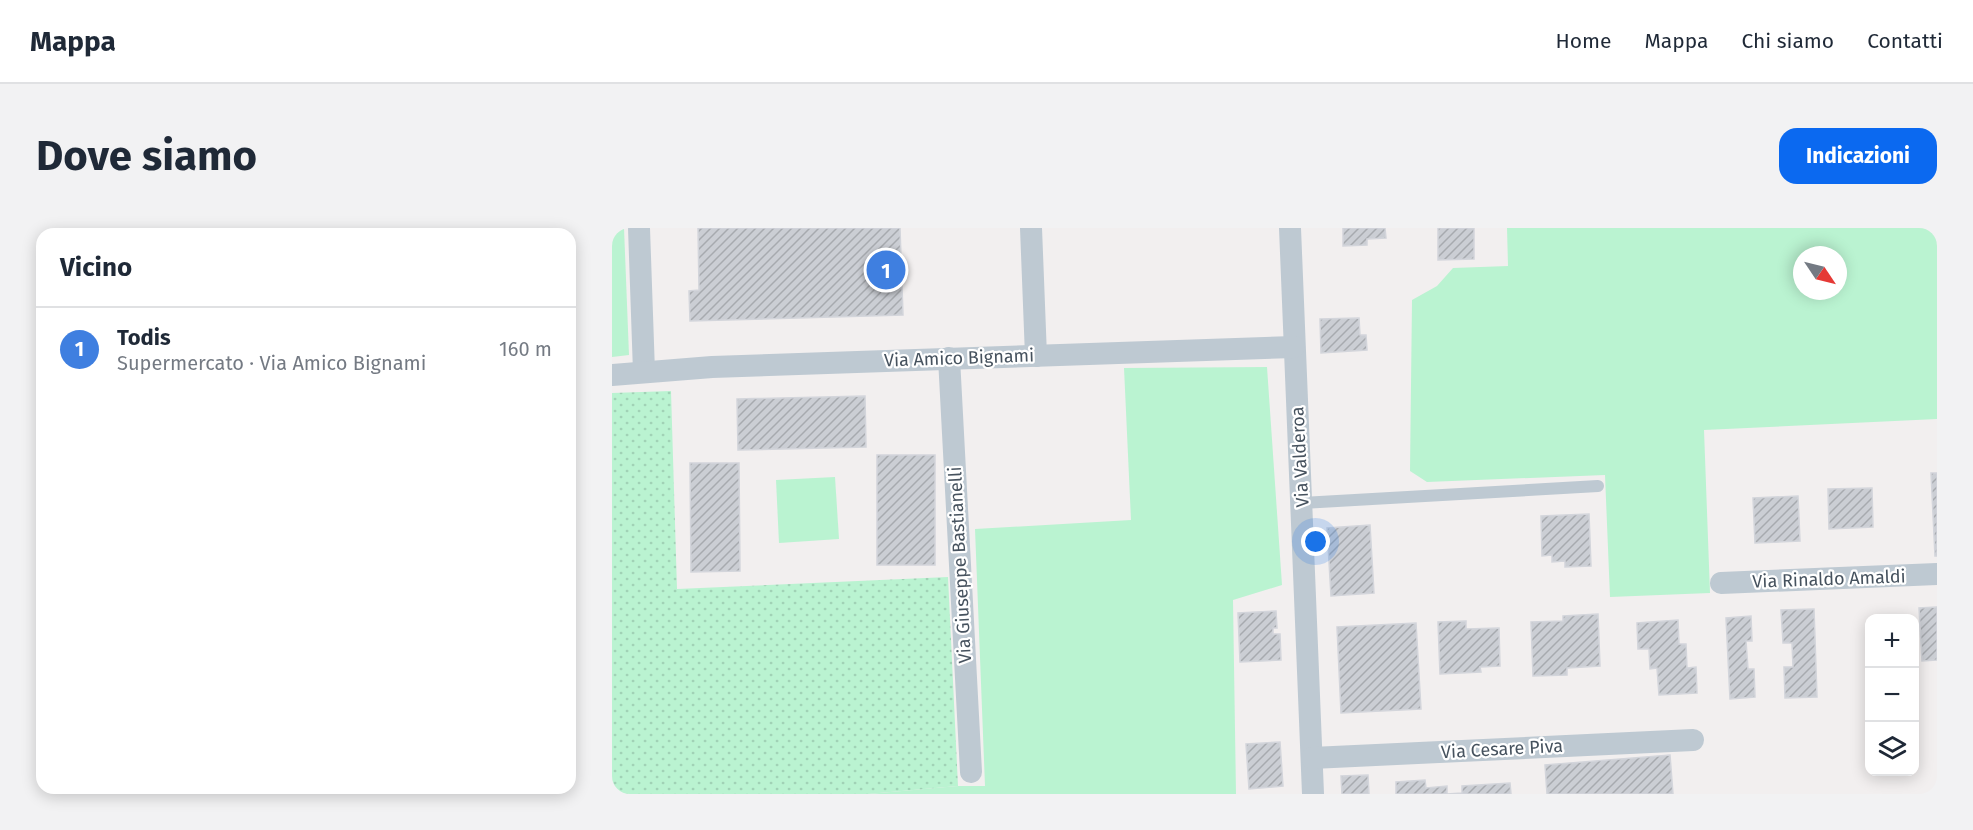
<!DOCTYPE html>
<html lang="it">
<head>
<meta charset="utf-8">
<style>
  :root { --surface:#fff; --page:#f2f2f3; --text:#1f2937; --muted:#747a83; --line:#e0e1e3; --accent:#0b69f0 }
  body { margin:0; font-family:"Fira Sans",sans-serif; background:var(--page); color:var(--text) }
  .controls { position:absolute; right:18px; bottom:18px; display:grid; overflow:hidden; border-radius:12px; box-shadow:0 3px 15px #0003 }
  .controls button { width:54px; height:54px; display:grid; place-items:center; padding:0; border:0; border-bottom:2px solid var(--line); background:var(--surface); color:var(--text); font:30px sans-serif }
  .compass { position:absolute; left:1181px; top:18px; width:54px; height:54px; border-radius:50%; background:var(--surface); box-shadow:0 3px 15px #0003; rotate:125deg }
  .you { position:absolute; left:704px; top:314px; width:21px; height:21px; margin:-15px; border:4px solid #fff; border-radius:50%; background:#1a73e8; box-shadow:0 0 0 9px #1a73e833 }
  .badge { display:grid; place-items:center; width:39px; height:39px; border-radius:50%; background:var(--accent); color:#fff; font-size:20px; font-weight:700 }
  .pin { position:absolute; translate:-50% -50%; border:3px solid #fff; box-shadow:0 2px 6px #0006 }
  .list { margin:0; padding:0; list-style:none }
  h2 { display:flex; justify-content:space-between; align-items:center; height:78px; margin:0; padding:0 24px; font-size:26px }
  h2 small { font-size:20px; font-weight:400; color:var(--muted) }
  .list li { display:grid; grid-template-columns:39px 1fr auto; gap:18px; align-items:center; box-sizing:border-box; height:84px; padding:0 24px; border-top:2px solid var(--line) }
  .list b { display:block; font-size:22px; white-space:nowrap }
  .list p { margin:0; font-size:20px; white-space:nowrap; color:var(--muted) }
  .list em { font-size:20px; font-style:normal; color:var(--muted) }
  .icon { flex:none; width:33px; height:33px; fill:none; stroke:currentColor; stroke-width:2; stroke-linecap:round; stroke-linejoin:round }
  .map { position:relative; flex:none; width:1325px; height:566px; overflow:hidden; border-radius:18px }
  header { display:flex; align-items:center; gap:36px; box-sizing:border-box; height:84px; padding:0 30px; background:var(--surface); border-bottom:2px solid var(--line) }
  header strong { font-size:28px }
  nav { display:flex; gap:33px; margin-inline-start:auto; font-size:21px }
  .intro { display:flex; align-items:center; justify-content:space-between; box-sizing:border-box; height:144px; padding:0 36px }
  h1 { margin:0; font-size:42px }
  .button { padding:15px 27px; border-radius:18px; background:var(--accent); color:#fff; font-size:21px; font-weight:700 }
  main { display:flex; gap:36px; padding:0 36px }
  aside { flex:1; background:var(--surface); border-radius:18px; box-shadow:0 3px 15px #0003 }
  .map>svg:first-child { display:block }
  .grass { fill:#baf3d1; fill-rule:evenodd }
  .park { fill:url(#park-dots) }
  .building { fill:url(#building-hatch); stroke:#d3d5db; stroke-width:1.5 }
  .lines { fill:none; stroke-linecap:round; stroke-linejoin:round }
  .lane { stroke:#bec9d2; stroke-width:12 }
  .street { stroke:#bec9d2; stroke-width:22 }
  .labels { text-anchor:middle; stroke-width:4.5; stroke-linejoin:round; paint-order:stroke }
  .street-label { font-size:18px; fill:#46525e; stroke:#fff }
</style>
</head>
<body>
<header>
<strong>Mappa</strong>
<nav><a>Home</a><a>Mappa</a><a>Chi siamo</a><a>Contatti</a></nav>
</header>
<div class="intro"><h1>Dove siamo</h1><a class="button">Indicazioni</a></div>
<main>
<aside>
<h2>Vicino<small></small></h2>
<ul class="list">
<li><span class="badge" style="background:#3f7fe0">1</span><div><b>Todis</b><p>Supermercato · Via Amico Bignami</p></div><em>160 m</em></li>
</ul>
</aside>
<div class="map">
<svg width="1325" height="566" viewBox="0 0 1325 566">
  <defs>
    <pattern id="park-dots" width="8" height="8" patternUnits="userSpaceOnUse" patternTransform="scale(1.5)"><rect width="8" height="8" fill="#baf3d1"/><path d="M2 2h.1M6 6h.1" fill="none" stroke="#a1d2b6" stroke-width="1.8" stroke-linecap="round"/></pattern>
    <pattern id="building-hatch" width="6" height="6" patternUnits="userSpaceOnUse" patternTransform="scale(1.5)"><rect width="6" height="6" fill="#cbced4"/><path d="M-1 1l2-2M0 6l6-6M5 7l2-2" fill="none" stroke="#a7aaaf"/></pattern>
  </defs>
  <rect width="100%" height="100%" fill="#f2efef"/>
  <g class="grass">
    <polygon points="0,0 12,0 17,127 0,129"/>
    <path d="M895,0h430v191l-233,11 6,163 -100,4 -5,-122 -178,7 -17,-11 2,-171 25,-14 16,-18 55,-2zM1190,27h36v36h-36z"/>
    <polygon points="655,139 670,357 621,372 624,566 256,566 346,558 373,558 363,301 519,292 512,140"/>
    <polygon points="223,249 227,311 167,315 164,252"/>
  </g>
  <polygon class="park" points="59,163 65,361 336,349 346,558 256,566 0,566 0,165"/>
  <g class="building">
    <polygon points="86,0 288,0 291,87 78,93 77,63 87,62"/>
    <polygon points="731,0 773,0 774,10 755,11 755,17 731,18"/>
    <polygon points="826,0 862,0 862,31 826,32"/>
    <polygon points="747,90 748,107 754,107 755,122 709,125 708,91"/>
    <polygon points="253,168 254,219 126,222 125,171"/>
    <rect x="265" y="227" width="58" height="110"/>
    <polygon points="78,235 127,235 128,343 79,344"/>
    <polygon points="1319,245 1325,245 1325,328 1323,328"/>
    <polygon points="1260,260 1261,299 1217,301 1216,261"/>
    <polygon points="1186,268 1188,313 1143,315 1141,270"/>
    <polygon points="977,286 979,338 953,339 953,333 940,334 940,327 930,328 929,288"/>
    <polygon points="758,297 762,365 719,368 715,300"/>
    <polygon points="1325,379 1325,432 1310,433 1307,380"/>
    <polygon points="1202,381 1205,469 1173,470 1172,439 1181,439 1180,415 1171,415 1169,382"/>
    <polygon points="664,383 665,400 661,400 661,406 668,406 669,432 628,434 626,385"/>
    <polygon points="986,386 988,438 955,440 955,447 921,448 919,394 951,393 951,388"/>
    <polygon points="1139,388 1140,413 1134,413 1136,441 1142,441 1143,469 1118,471 1114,390"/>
    <polygon points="1066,392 1067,416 1074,416 1075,440 1084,439 1085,465 1047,467 1045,440 1038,441 1037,421 1026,421 1025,395"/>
    <polygon points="854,393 854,401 887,400 888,438 868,439 869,444 828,446 826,394"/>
    <polygon points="804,395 809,481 729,485 725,399"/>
    <polygon points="668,514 671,558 637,561 634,516"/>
    <polygon points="1058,527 1061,566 935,566 933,537"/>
    <polygon points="756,547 757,566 730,566 729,548"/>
    <polygon points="813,552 814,560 835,558 835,566 784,566 784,554"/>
    <polygon points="898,555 899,566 835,566 850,565 850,558"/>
  </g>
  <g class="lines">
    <polyline class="lane" points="690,275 986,258"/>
    <g class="street">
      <polyline points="27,0 32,144"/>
      <polyline points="419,0 424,128"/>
      <polyline points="678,0 701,566"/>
      <polyline points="337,130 359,544"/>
      <polyline points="0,147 100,139 682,119"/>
      <polyline points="1109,355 1325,346"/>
      <polyline points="700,530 1081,512"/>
    </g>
  </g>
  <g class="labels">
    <g class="street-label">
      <text transform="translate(347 130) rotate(-2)" y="6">Via Amico Bignami</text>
      <text transform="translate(688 229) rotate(-93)" y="6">Via Valderoa</text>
      <text transform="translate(348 337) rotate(-93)" y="6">Via Giuseppe Bastianelli</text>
      <text transform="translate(1217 351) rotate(-2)" y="6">Via Rinaldo Amaldi</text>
      <text transform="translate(890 521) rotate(-3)" y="6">Via Cesare Piva</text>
    </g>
  </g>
</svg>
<div class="controls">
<button>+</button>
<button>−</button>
<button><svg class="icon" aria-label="layers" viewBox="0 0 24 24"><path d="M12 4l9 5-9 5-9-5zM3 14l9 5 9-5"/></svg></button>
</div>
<svg class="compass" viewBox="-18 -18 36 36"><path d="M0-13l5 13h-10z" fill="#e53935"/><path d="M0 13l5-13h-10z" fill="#747a83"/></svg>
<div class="you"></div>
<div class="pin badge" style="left:274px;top:42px;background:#3f7fe0">1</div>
</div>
</main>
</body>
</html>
